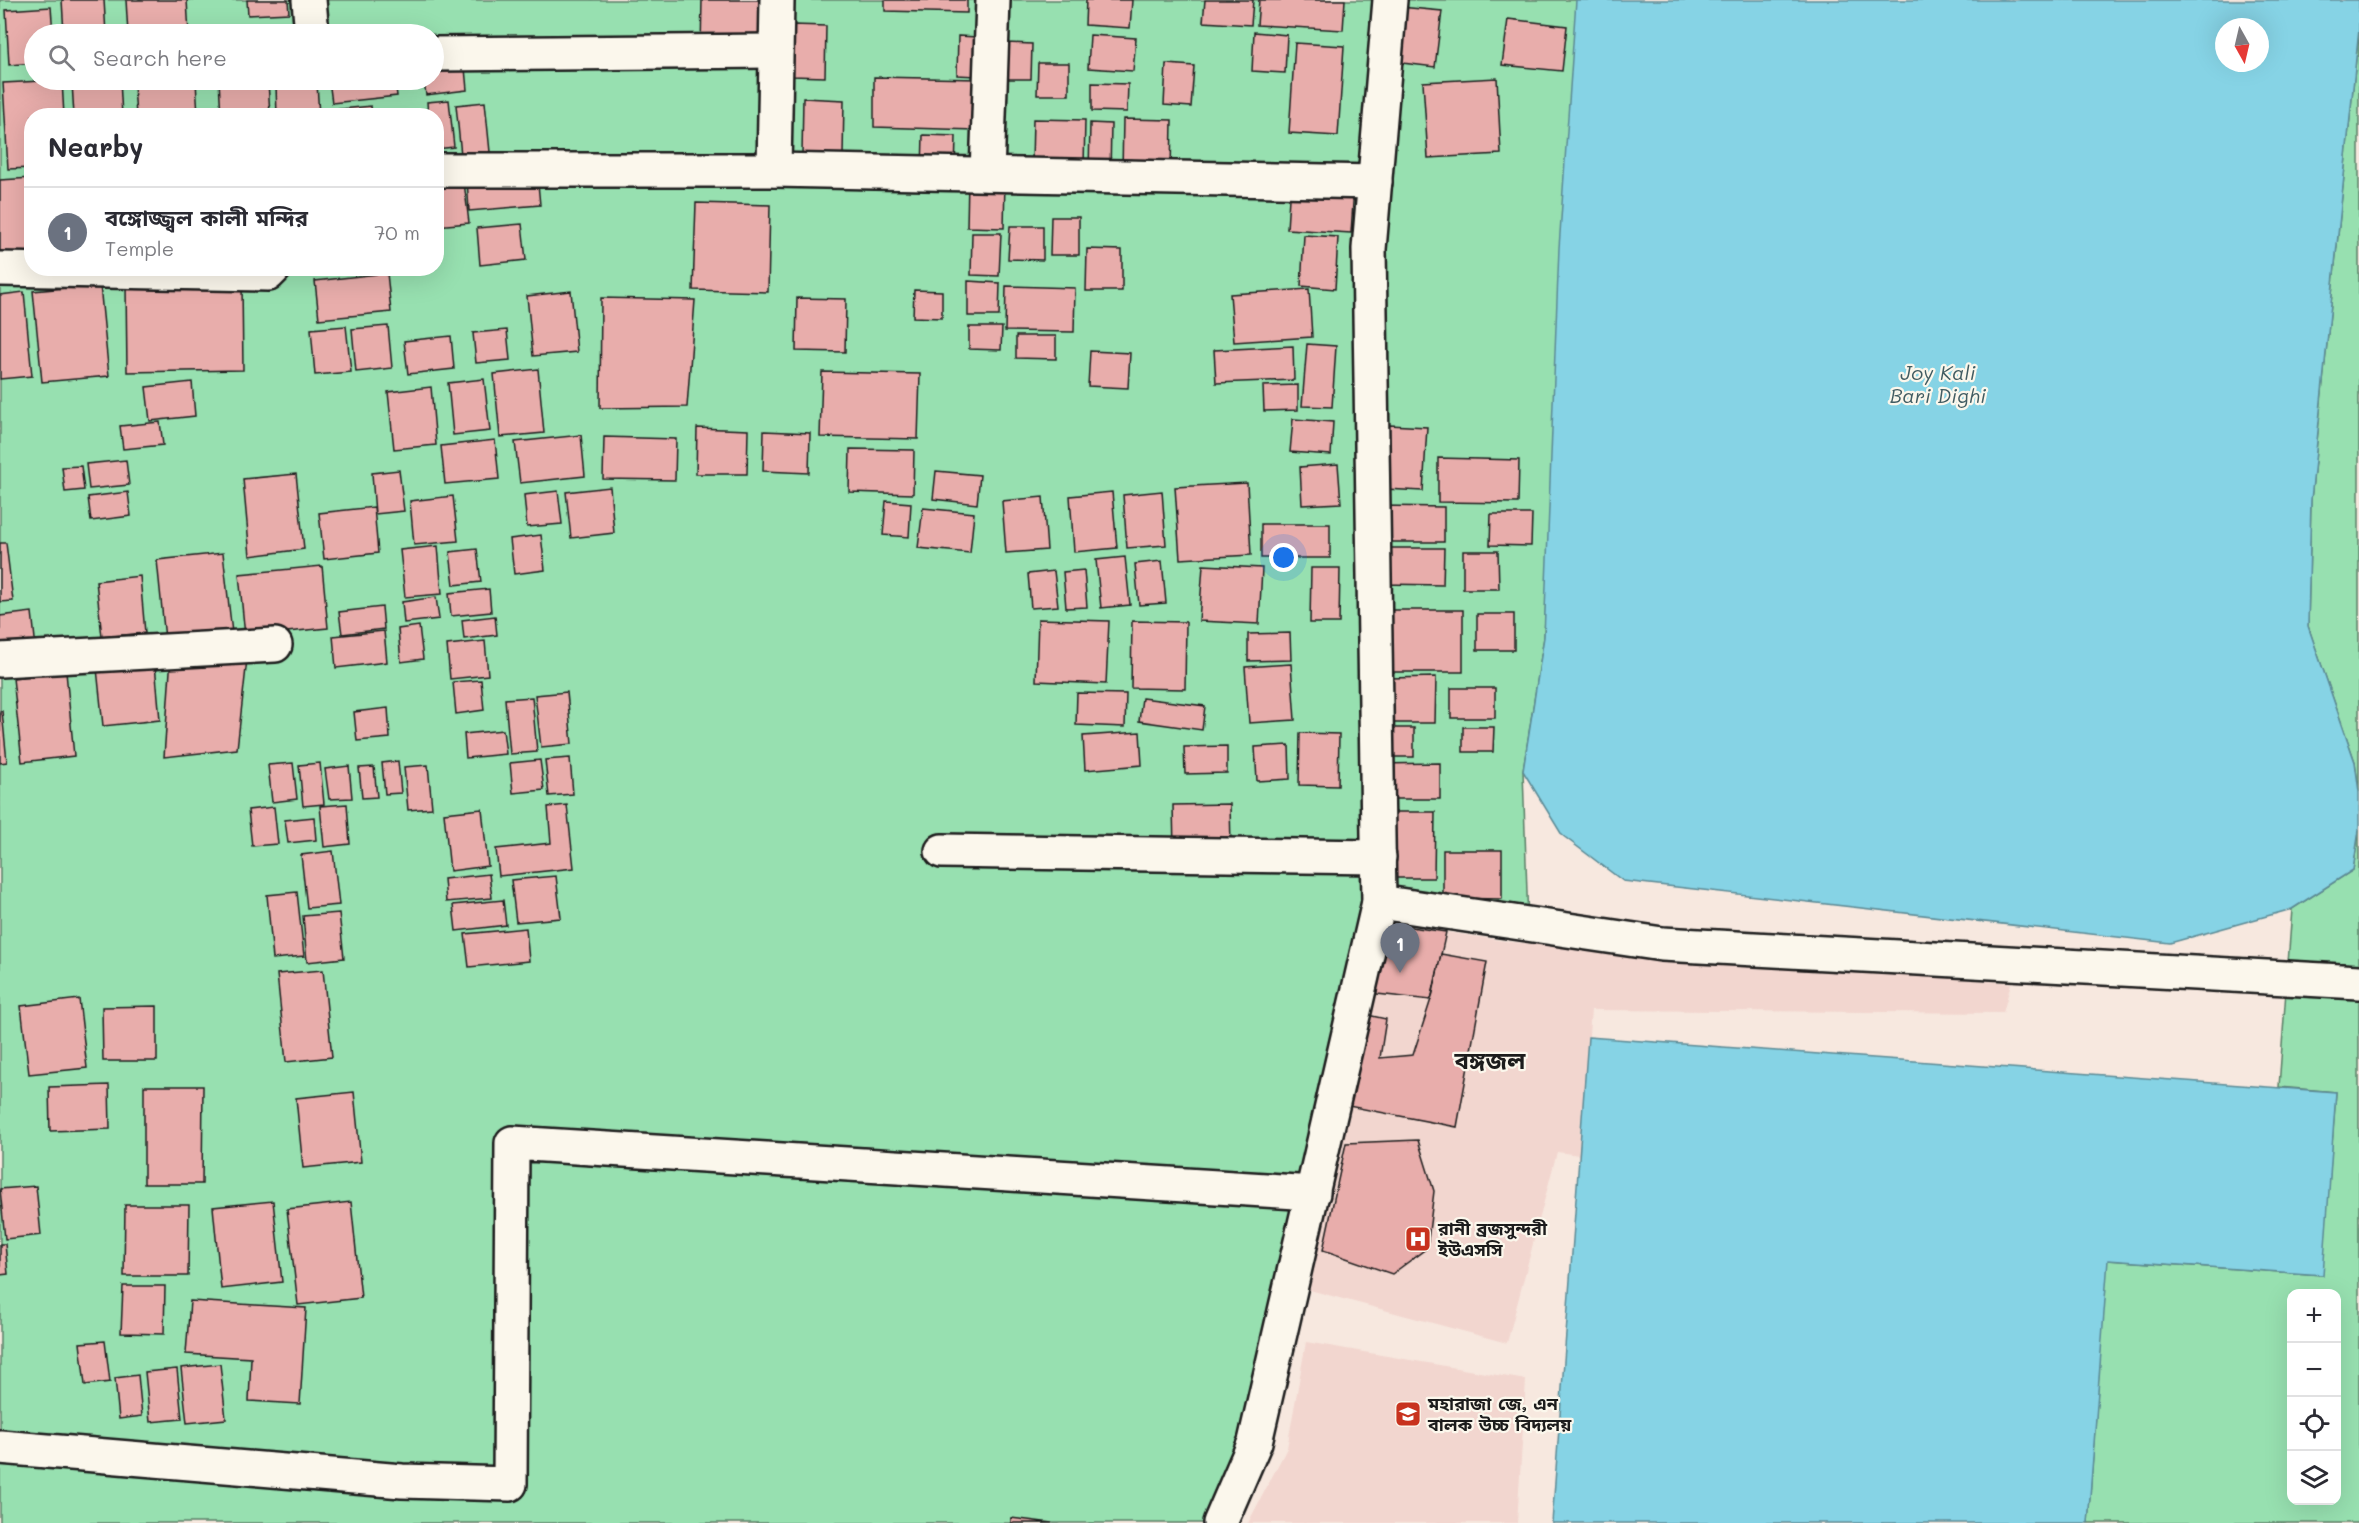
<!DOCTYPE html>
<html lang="en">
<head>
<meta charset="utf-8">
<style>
  :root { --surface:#fff; --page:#f2f2f3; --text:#2b2b33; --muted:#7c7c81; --line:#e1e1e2; --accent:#c8321e }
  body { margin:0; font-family:Mali,"Noto Sans Bengali",sans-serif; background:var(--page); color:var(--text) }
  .controls { position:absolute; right:18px; bottom:18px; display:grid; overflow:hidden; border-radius:12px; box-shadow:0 6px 24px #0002 }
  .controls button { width:54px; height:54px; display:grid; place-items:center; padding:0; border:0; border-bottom:2px solid var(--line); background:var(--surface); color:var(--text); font:30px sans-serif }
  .compass { position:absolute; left:2215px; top:18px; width:54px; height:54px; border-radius:50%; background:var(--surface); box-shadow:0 6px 24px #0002; rotate:172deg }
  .you { position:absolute; left:1284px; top:558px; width:21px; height:21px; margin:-15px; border:4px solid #fff; border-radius:50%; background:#1a73e8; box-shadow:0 0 0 9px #1a73e833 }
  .badge { display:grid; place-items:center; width:39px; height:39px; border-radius:50%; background:var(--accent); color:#fff; font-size:20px; font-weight:700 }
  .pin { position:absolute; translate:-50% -50px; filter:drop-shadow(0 2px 3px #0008) }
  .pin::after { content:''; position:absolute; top:32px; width:21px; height:18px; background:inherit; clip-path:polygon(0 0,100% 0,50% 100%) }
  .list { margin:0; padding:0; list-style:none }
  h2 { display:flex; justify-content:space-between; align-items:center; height:78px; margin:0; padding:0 24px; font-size:26px }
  h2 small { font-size:20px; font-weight:400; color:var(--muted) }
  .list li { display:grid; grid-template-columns:39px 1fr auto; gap:18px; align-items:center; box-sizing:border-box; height:90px; padding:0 24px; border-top:2px solid var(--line) }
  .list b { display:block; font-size:22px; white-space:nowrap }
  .list p { margin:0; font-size:20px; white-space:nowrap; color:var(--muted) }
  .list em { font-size:20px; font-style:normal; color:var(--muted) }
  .icon { flex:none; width:33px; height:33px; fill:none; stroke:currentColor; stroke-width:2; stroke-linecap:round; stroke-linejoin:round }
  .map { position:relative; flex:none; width:2359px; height:1523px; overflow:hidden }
  .search { position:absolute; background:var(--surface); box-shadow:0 6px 24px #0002; left:24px; top:24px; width:420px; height:66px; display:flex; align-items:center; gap:15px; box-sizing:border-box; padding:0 21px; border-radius:33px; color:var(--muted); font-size:22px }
  .panel { position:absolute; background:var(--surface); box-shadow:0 6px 24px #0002; left:24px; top:108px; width:420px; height:168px; border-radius:24px }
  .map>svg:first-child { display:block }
  .built { fill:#f2d6cf }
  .green { fill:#97e0b0; stroke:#5a7e66; stroke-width:1.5; fill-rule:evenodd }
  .water { fill:#86d3e5; stroke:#5c8a95; stroke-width:1.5; fill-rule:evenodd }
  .building { fill:#e8adab; stroke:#1c1c1c; stroke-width:1.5 }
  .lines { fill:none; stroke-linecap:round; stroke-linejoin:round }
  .minor-casing { stroke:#1c1c1c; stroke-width:38 }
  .minor { stroke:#fbf7ec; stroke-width:33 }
  .labels { text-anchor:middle; stroke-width:4.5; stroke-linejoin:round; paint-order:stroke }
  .poi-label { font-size:18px; font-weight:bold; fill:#1c1c1c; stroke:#fbf7ec; text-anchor:start }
  .water-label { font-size:20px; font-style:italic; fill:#415c62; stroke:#fbf7ec }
  .district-label { font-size:24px; font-weight:bold; fill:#1c1c1c; stroke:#fbf7ec }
</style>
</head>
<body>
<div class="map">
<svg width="2359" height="1523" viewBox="0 0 2359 1523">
  <rect width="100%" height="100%" fill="#f7e8df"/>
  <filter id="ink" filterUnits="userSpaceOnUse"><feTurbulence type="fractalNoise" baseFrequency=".0167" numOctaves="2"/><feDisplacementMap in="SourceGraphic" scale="12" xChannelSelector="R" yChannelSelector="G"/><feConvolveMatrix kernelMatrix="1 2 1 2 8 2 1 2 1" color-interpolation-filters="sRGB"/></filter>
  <g filter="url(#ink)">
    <g class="built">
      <polygon points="1446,932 1511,942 2011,983 2003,1013 1591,1010 1579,1155 1557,1152 1507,1343 1291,1285 1359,992 1431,1000"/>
      <polygon points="1306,1342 1526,1380 1517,1523 1248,1523 1287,1448"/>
    </g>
    <g class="green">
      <path d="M0,0h1578l-34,637 -21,134 5,153 -149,-22 -159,621h-1220zM34,34h400v46h-400zM32,116h404v152h-404z"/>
      <polygon points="2359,29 2359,792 2355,762 2308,626 2311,500"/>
      <path d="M2359,830v693h-271l19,-263 215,15 14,-183 -57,-5 13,-178 61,-39zM2292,1294h44v206h-44z"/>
    </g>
    <g class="water">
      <path d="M1576,0h783v29l-48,471 -3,126 47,136 4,30v38l-6,40 -61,39 -122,34 -547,-62 -61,-46 -39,-64 21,-134 15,-389zM2224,27h36v36h-36z"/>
      <polygon points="1588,1037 2336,1092 2323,1275 2108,1260 2088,1523 1552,1523"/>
    </g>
    <g class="building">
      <polygon points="62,0 104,0 106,34 64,34"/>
      <polygon points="126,0 187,0 189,34 128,34"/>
      <polygon points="247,0 288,0 289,13 248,15"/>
      <polygon points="702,0 764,0 762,50 701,48"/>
      <polygon points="885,0 967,0 967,13 885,11"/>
      <polygon points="1086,0 1132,0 1130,28 1085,25"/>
      <polygon points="1205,0 1253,0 1251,25 1203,22"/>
      <polygon points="1259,0 1345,0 1343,30 1257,25"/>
      <polygon points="51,7 53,34 34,34 34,63 9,65 6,10"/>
      <polygon points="1400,7 1442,11 1435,67 1394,62"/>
      <polygon points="1508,19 1567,26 1562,71 1502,65"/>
      <polygon points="793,25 826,26 825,77 792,76"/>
      <polygon points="1254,32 1287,35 1285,73 1252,71"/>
      <polygon points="1090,35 1136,38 1133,71 1088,68"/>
      <polygon points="958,36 977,37 976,76 957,75"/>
      <polygon points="1006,43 1032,44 1031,79 1005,79"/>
      <polygon points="1295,43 1344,46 1338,136 1289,133"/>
      <polygon points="464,57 467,90 426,95 424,80 434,80 434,60"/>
      <polygon points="1038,63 1069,63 1069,95 1037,95"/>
      <polygon points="1166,64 1194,66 1191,107 1164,105"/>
      <polygon points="874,77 978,79 976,130 874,127"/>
      <polygon points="1497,78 1501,154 1428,158 1423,82"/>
      <polygon points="62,80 64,116 32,116 32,168 8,169 3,83"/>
      <polygon points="120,80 122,116 74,116 72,82"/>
      <polygon points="219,80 268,80 270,116 221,116"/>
      <polygon points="329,80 395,80 397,96 332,103"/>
      <polygon points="196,81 198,116 136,116 134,85"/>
      <polygon points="317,83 319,116 277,116 276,85"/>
      <polygon points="1092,83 1128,84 1127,112 1092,111"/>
      <polygon points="803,98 844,100 843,156 802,155"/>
      <polygon points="449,100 454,147 436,149 436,116 428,116 427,102"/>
      <polygon points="485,102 490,152 461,155 456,105"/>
      <polygon points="371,106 372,116 333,116 332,110"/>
      <polygon points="1033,119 1085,120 1084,166 1032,164"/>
      <polygon points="1123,119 1172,120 1171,172 1122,171"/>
      <polygon points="1090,123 1111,124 1110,175 1089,174"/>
      <polygon points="923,135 956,136 955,172 922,171"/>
      <polygon points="537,173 540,205 469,211 467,179"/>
      <polygon points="32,178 32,263 0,265 0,180"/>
      <polygon points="968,180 1005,181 1004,228 967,227"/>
      <polygon points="464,182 469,223 436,226 436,185"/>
      <polygon points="1290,183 1354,187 1351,233 1287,229"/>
      <polygon points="696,203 770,205 768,292 693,290"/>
      <polygon points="1051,217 1079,217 1079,255 1050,255"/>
      <polygon points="522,224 526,260 480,265 477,228"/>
      <polygon points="1010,226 1043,226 1043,260 1008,259"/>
      <polygon points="972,233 1001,233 999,276 971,275"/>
      <polygon points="1304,235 1338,237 1335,289 1301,286"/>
      <polygon points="1087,249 1122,250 1122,291 1086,291"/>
      <polygon points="387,273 391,312 319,319 315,281"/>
      <polygon points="968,281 1000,283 999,316 968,316"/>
      <polygon points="242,284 243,370 127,372 126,285"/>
      <polygon points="100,285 109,376 42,382 33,291"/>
      <polygon points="1006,286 1075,288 1074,332 1005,331"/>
      <polygon points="1309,289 1312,337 1234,342 1230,294"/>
      <polygon points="914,290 942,291 942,318 913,317"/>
      <polygon points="571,291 577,352 533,356 527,296"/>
      <polygon points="24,292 32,376 0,379 0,295"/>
      <polygon points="601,298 695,300 687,407 600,408"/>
      <polygon points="797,298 846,299 845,352 796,351"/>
      <polygon points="346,326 351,372 315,375 311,329"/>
      <polygon points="388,326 392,368 356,372 352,329"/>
      <polygon points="969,327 1002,327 1001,350 969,349"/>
      <polygon points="507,330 510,360 476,363 473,333"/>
      <polygon points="451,336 454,369 408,374 404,341"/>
      <polygon points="1016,336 1056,336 1056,359 1016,358"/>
      <polygon points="1307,344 1336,346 1332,407 1302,406"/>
      <polygon points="1293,346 1294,380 1216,383 1214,350"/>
      <polygon points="1090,351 1130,353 1128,388 1088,386"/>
      <polygon points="538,369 544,433 500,437 494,374"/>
      <polygon points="822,372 920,374 918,439 820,437"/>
      <polygon points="484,379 490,431 453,435 448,383"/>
      <polygon points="192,382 195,416 150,421 146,387"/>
      <polygon points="1298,385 1298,410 1264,411 1263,386"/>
      <polygon points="431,387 436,445 394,449 388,392"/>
      <polygon points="1293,419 1333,422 1331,455 1290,452"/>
      <polygon points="160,422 163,445 123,449 120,426"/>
      <polygon points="1389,425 1427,427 1423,491 1385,489"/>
      <polygon points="697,428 748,430 747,474 696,474"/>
      <polygon points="764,431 810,433 809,473 763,471"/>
      <polygon points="581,435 585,476 520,483 515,442"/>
      <polygon points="604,437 676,439 675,480 603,479"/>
      <polygon points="495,440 499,479 445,484 441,446"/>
      <polygon points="850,449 914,450 913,494 849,492"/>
      <polygon points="1438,458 1519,460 1518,503 1438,502"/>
      <polygon points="126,460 129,485 89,489 86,464"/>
      <polygon points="1338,464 1341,503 1302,505 1300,467"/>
      <polygon points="81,466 84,490 65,492 62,467"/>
      <polygon points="399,470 404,511 375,514 372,473"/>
      <polygon points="936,471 980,475 977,504 933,499"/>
      <polygon points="296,474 304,549 250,556 243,479"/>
      <polygon points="1247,483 1251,555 1180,559 1175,487"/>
      <polygon points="610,487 614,533 571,538 566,492"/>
      <polygon points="558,491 562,524 527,527 524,495"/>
      <polygon points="1162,491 1166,545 1127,548 1123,495"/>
      <polygon points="128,492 131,516 91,521 88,497"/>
      <polygon points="1112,492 1117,548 1074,552 1070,496"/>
      <polygon points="453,496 458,541 414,545 410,501"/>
      <polygon points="1043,497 1047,550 1006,553 1002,501"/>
      <polygon points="886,501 911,503 909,537 883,535"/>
      <polygon points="1381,506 1444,507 1444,542 1380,542"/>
      <polygon points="374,507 378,553 324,559 319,513"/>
      <polygon points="923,508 974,513 970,553 918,548"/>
      <polygon points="1491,514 1532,514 1531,546 1490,545"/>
      <rect x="1261" y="524" width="69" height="34"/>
      <polygon points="541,535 545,570 514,574 510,539"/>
      <polygon points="0,543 6,543 13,601 0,602"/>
      <polygon points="438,546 442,594 405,597 400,550"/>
      <polygon points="1382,548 1444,548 1443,585 1381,584"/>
      <polygon points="477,549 481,582 454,585 450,552"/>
      <polygon points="1463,551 1498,551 1499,589 1463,589"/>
      <polygon points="223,553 232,633 165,639 157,560"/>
      <polygon points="1125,557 1130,605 1101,608 1096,560"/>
      <polygon points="1162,561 1166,603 1139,605 1135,564"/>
      <polygon points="1203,565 1262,568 1259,624 1199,621"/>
      <polygon points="322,566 328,628 245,636 239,574"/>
      <polygon points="1311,568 1340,568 1339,623 1310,623"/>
      <polygon points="1084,570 1087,607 1066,608 1063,572"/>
      <polygon points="1054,571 1058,606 1031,608 1028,574"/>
      <polygon points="140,576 145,633 102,637 96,581"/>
      <polygon points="489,589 491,612 451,616 449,593"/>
      <polygon points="436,597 439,619 404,623 402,602"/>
      <polygon points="382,607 384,629 342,634 339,612"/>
      <polygon points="1389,610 1463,610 1463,672 1388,672"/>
      <polygon points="32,612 36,648 0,652 0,616"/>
      <rect x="1477" y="614" width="37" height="36"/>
      <polygon points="495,616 497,635 464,639 462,620"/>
      <polygon points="1038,619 1109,621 1106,684 1036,681"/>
      <polygon points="1132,621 1186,622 1185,689 1131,688"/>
      <polygon points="419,626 423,659 401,662 398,629"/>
      <polygon points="384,631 387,662 336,668 333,636"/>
      <polygon points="1290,633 1291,660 1248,661 1248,634"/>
      <polygon points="485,641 488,675 450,679 447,645"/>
      <polygon points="248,650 237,749 164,757 171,657"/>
      <polygon points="154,653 160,720 103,726 96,659"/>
      <polygon points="1291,664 1295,720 1249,723 1245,667"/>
      <polygon points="66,672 74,756 22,762 13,678"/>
      <polygon points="1436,677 1435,723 1389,723 1389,678"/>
      <polygon points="481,680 484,710 456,714 453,682"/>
      <rect x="1451" y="688" width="44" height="30"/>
      <polygon points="567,692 572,744 541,747 535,695"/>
      <polygon points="1077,693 1126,694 1125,727 1076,725"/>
      <polygon points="532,697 537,752 510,754 505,699"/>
      <polygon points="1142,698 1205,706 1202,730 1139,721"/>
      <polygon points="388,708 390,738 357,741 354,712"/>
      <polygon points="0,711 2,711 7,762 0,763"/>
      <polygon points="1463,727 1494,727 1493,752 1463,752"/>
      <polygon points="1384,728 1414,728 1414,757 1383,757"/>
      <polygon points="503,730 506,754 466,758 464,734"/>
      <polygon points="1140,732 1142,765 1085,770 1083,736"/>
      <polygon points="1300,733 1339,734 1338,786 1299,785"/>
      <polygon points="1289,745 1290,779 1257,781 1255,747"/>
      <polygon points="1227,746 1227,773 1185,774 1184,747"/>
      <polygon points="570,758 573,794 549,796 545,760"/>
      <polygon points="540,760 544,790 513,793 510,763"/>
      <polygon points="398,761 401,793 385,794 382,763"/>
      <polygon points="293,763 297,799 272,802 268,765"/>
      <polygon points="320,763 324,804 303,806 299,765"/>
      <polygon points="1440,763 1440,799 1378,799 1378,764"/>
      <polygon points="428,765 432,808 408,810 404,767"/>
      <polygon points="349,766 352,798 329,799 325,769"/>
      <polygon points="374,767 377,797 362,798 359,768"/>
      <polygon points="347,804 350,844 324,847 320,806"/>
      <polygon points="1230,804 1231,848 1174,850 1173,805"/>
      <polygon points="567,805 574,868 499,876 496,849 551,843 548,807"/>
      <polygon points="274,807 278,844 252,846 248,810"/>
      <polygon points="482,809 488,866 450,871 444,813"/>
      <polygon points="1382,812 1435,812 1434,878 1382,878"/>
      <polygon points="314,817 316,840 288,843 285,820"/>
      <polygon points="1443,850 1502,850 1502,899 1443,898"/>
      <polygon points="333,851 339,905 307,908 301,855"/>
      <polygon points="489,874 492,898 446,902 444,879"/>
      <polygon points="556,876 561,918 516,922 511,880"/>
      <polygon points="297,892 304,956 273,959 267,895"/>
      <polygon points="503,900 506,925 456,931 453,905"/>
      <polygon points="339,913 344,958 307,962 303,916"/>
      <polygon points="1375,922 1446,932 1431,1000 1359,992"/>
      <polygon points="526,928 529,961 469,967 465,934"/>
      <polygon points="1441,954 1487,962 1457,1127 1338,1104 1354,1012 1386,1019 1380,1058 1413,1055 1433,993"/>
      <polygon points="323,970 332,1057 286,1062 277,974"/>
      <polygon points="79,999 87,1068 29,1074 21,1006"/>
      <polygon points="157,1006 157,1061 103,1061 102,1007"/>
      <polygon points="109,1085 110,1129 50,1131 49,1087"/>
      <polygon points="144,1086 203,1086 202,1184 144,1184"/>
      <polygon points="354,1092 361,1162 303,1168 296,1098"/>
      <polygon points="1418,1140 1434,1191 1427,1248 1392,1274 1323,1250 1346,1143"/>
      <polygon points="36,1186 41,1235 5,1239 0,1189"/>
      <polygon points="273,1201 282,1282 221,1289 213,1207"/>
      <polygon points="351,1202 361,1298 298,1305 287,1209"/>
      <polygon points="125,1205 189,1205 188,1276 124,1276"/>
      <polygon points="0,1244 5,1244 8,1274 0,1275"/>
      <polygon points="123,1286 165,1286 164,1334 121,1333"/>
      <polygon points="190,1301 306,1308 300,1404 249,1401 251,1358 186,1354"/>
      <polygon points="105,1341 110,1382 85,1385 80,1343"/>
      <polygon points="220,1364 226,1419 187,1423 181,1368"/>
      <polygon points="177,1369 182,1419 150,1422 145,1372"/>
      <polygon points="138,1375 142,1416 119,1419 115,1378"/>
      <polygon points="1011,1518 1052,1523 1011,1523"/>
    </g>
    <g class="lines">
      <defs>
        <g id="minor">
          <polyline points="309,0 312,34"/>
          <polyline points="434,54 776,51"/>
          <polyline points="436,170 774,170 777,0"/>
          <polyline points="774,170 1375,182"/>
          <polyline points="987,174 993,0"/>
          <polyline points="0,269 268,274 274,268"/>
          <polyline points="0,660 275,645"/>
          <polyline points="942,851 1379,857"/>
          <polyline points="1379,902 1662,944 2359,982"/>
          <polyline points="0,1447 402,1481 510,1484 512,1143 1313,1193"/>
          <polyline points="1220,1523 1255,1442 1379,902 1369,249 1390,0"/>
        </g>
      </defs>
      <use href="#minor" class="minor-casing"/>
      <use href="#minor" class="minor"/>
    </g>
  </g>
  <defs>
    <symbol id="hospital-square" viewBox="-11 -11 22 22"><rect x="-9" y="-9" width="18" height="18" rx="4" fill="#c8321e" stroke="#fbf7ec"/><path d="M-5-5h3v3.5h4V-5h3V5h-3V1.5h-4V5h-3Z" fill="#fff"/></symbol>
    <symbol id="school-square" viewBox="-11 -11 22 22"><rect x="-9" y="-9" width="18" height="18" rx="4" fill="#c8321e" stroke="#fbf7ec"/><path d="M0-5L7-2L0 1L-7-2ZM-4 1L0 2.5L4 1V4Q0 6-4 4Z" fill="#fff"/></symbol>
  </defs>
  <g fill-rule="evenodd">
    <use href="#hospital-square" x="1403" y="1224" width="30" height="30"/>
    <use href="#school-square" x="1393" y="1399" width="30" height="30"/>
  </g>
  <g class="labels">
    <g class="poi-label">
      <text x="1438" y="1235">রানী ব্রজসুন্দরী<tspan x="1438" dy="21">ইউএসসি</tspan></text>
      <text x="1428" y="1410">মহারাজা জে, এন<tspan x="1428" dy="21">বালক উচ্চ বিদ্যলয়</tspan></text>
    </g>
    <g class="water-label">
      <text x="1938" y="380">Joy Kali<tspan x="1938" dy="23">Bari Dighi</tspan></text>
    </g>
    <g class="district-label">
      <text x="1490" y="1069">বঙ্গজল</text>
    </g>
  </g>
</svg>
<div class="controls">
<button>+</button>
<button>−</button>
<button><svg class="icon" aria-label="locate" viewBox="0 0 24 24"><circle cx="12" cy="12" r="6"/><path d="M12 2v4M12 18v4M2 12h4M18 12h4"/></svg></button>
<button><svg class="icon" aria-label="layers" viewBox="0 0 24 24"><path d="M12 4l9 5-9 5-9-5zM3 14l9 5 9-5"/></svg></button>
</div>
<svg class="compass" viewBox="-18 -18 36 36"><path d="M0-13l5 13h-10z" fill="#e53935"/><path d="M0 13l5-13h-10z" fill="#7c7c81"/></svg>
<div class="you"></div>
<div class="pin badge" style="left:1400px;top:973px;background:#6b7280">1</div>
<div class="search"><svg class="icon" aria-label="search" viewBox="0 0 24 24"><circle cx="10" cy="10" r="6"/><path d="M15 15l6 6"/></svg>Search here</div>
<section class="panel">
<h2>Nearby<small></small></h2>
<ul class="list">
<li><span class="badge" style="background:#6b7280">1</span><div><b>বঙ্গোজ্জ্বল কালী মন্দির</b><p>Temple</p></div><em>70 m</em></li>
</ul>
</section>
</div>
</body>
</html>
